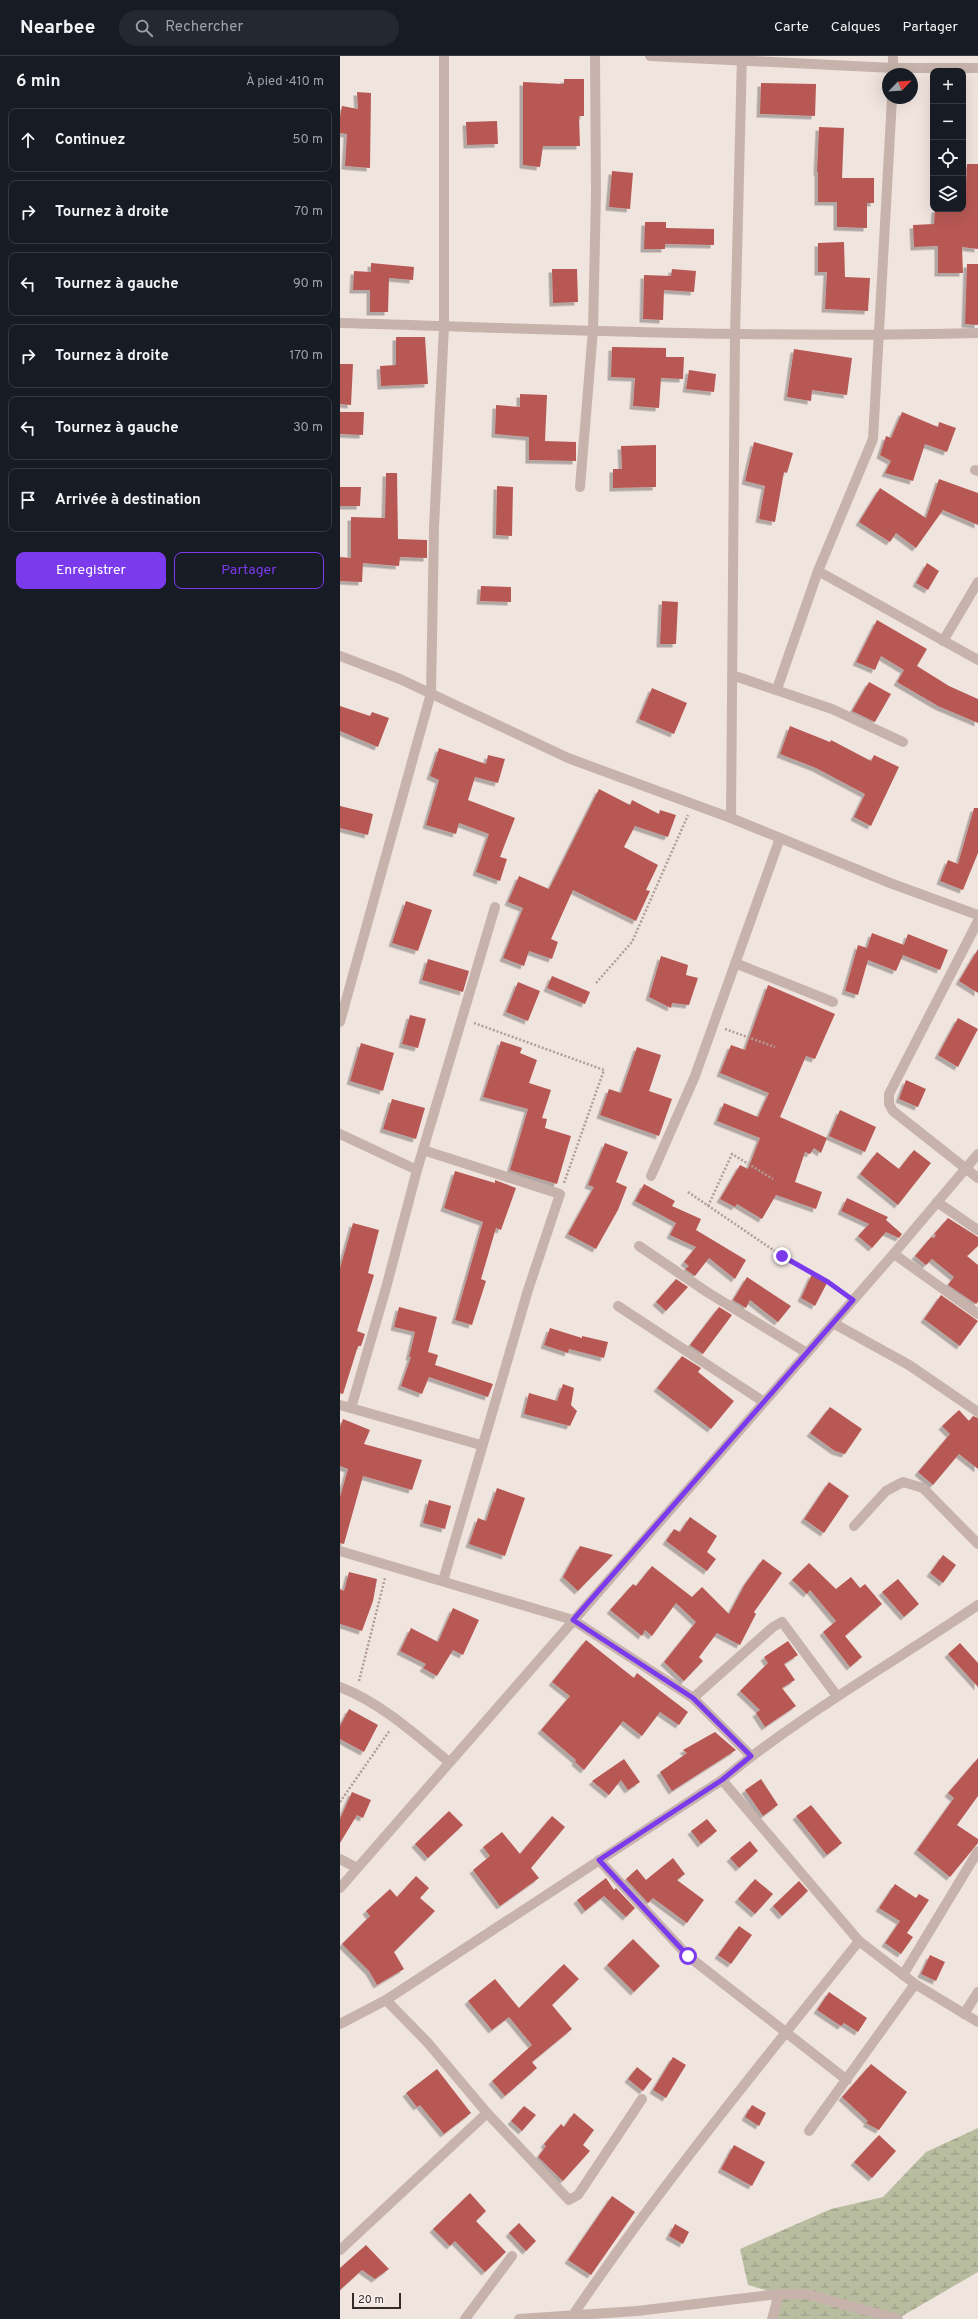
<!DOCTYPE html>
<html lang="fr">
<head>
<meta charset="utf-8">
<style>
  :root { --surface:#171b24; --page:#242831; --text:#f1f3f6; --muted:#9ea1a6; --line:#363941; --accent:#7c3aed }
  body { margin:0; font-family:Overpass,sans-serif; background:var(--page); color:var(--text) }
  .controls { position:absolute; right:12px; top:12px; display:grid; overflow:hidden; border-radius:8px; box-shadow:0 4px 16px #0002 }
  .controls button { width:36px; height:36px; display:grid; place-items:center; padding:0; border:0; border-bottom:1px solid var(--line); background:var(--surface); color:var(--text); font:20px sans-serif }
  .compass { position:absolute; left:542px; top:12px; width:36px; height:36px; border-radius:50%; background:var(--surface); box-shadow:0 4px 16px #0002; rotate:65deg }
  .scale { position:absolute; left:12px; bottom:10px; width:49px; box-sizing:border-box; padding-left:4px; border:2px solid #352b2a; border-top:0; font-size:11px; line-height:14px; white-space:nowrap; color:#352b2a; -webkit-text-stroke:3px #f8efeb; paint-order:stroke }
  .stop { position:absolute; width:12px; height:12px; margin:-9px; border:3px solid #7c3aed; border-radius:50%; background:#fff }
  .stop.end { background:#7c3aed; border-color:#fff; box-shadow:0 1px 4px #0008 }
  .list { margin:0; padding:0; list-style:none }
  h2 { display:flex; justify-content:space-between; align-items:center; height:52px; margin:0; padding:0 16px; font-size:17px }
  h2 small { font-size:13px; font-weight:400; color:var(--muted) }
  .list li { display:grid; grid-template-columns:26px 1fr auto; gap:12px; align-items:center; box-sizing:border-box; height:64px; margin:0 8px 8px; padding:0 8px; border:1px solid var(--line); border-radius:8px }
  .list b { display:block; font-size:15px; white-space:nowrap }
  .list em { font-size:13px; font-style:normal; color:var(--muted) }
  .actions { display:flex; gap:8px; padding:12px 16px }
  .actions a { flex:1; padding:9px 0; border:1px solid var(--accent); border-radius:8px; text-align:center; font-size:14px; color:var(--accent) }
  .actions .main { background:var(--accent); color:#fff }
  .icon { flex:none; width:22px; height:22px; fill:none; stroke:currentColor; stroke-width:2; stroke-linecap:round; stroke-linejoin:round }
  .map { position:relative; flex:none; width:638px; height:2263px; overflow:hidden }
  header { display:flex; align-items:center; gap:24px; box-sizing:border-box; height:56px; padding:0 20px; background:var(--surface); border-bottom:1px solid var(--line) }
  header strong { font-size:19px }
  nav { display:flex; gap:22px; margin-inline-start:auto; font-size:14px }
  .search { width:280px; height:36px; background:var(--page); display:flex; align-items:center; gap:10px; box-sizing:border-box; padding:0 14px; border-radius:22px; color:var(--muted); font-size:15px }
  main { display:flex }
  aside { flex:1; background:var(--surface) }
  .map>svg:first-child { display:block }
  .wetland { fill:url(#wetland-marsh) }
  .building { fill:#b85954; filter:url(#shadow) }
  .lines { fill:none; stroke-linecap:round; stroke-linejoin:round }
  .path { stroke:#b29d96; stroke-width:2.5; stroke-dasharray:2 2; stroke-linecap:butt }
  .minor { stroke:#c7b3ac; stroke-width:10 }
  .route { stroke:#7c3aed; stroke-width:5 }
</style>
</head>
<body>
<header>
<strong>Nearbee</strong>
<div class="search"><svg class="icon" aria-label="search" viewBox="0 0 24 24"><circle cx="10" cy="10" r="6"/><path d="M15 15l6 6"/></svg>Rechercher</div>
<nav><a>Carte</a><a>Calques</a><a>Partager</a></nav>
</header>
<main>
<aside>
<h2>6 min<small>À pied · 410 m</small></h2>
<ul class="list">
<li><svg class="icon" aria-label="ahead" viewBox="0 0 24 24"><path d="M12 20V5M6 11l6-6 6 6"/></svg><div><b>Continuez</b></div><em>50 m</em></li>
<li><svg class="icon" aria-label="right" viewBox="0 0 24 24"><path d="M7 20v-9h11M14 6l5 5-5 5"/></svg><div><b>Tournez à droite</b></div><em>70 m</em></li>
<li><svg class="icon" aria-label="left" viewBox="0 0 24 24"><path d="M17 20v-9H6M10 6l-5 5 5 5"/></svg><div><b>Tournez à gauche</b></div><em>90 m</em></li>
<li><svg class="icon" aria-label="right" viewBox="0 0 24 24"><path d="M7 20v-9h11M14 6l5 5-5 5"/></svg><div><b>Tournez à droite</b></div><em>170 m</em></li>
<li><svg class="icon" aria-label="left" viewBox="0 0 24 24"><path d="M17 20v-9H6M10 6l-5 5 5 5"/></svg><div><b>Tournez à gauche</b></div><em>30 m</em></li>
<li><svg class="icon" aria-label="arrive" viewBox="0 0 24 24"><path d="M6 21V4h12l-3 4 3 4H6"/></svg><div><b>Arrivée à destination</b></div></li>
</ul>
<div class="actions"><a class="main">Enregistrer</a><a>Partager</a></div>
</aside>
<div class="map">
<svg width="638" height="2263" viewBox="0 0 638 2263">
  <defs>
    <pattern id="wetland-marsh" width="20" height="14" patternUnits="userSpaceOnUse"><rect width="20" height="14" fill="#b9bda0"/><path d="M1 5h8M5 5V1M11 12h8M15 12V8" fill="none" stroke="#979a83"/></pattern>
    <filter id="shadow"><feDropShadow dx="-3.5" dy="3.5" stdDeviation="0" flood-color="#0004"/></filter>
  </defs>
  <rect width="100%" height="100%" fill="#f0e4df"/>
  <polygon class="wetland" points="638,2072 638,2216 557,2263 431,2263 432,2236 408,2229 400,2193 491,2153 543,2141 586,2096"/>
  <g class="building">
    <polygon points="224,23 244,23 244,60 239,60 240,90 203,90 200,111 183,109 183,26 224,28"/>
    <polygon points="421,27 476,28 475,60 420,58"/>
    <polygon points="17,36 31,37 30,112 5,110 7,78 0,77 0,61 2,50 18,53"/>
    <polygon points="157,65 158,88 127,89 126,66"/>
    <polygon points="479,71 504,72 502,122 534,122 534,147 527,147 527,172 497,171 497,146 478,146 478,116 477,116"/>
    <polygon points="627,108 638,108 638,193 622,191 623,217 598,217 598,190 574,191 573,169 594,168 595,153 625,153"/>
    <polygon points="272,115 293,117 290,153 269,151"/>
    <polygon points="305,166 326,166 326,172 374,173 374,189 325,188 325,193 304,193"/>
    <polygon points="504,186 505,221 530,222 528,255 485,253 487,216 478,216 478,187"/>
    <polygon points="31,207 74,211 73,224 49,222 48,256 30,256 30,234 13,234 14,215 31,216"/>
    <polygon points="627,208 638,208 638,269 625,268"/>
    <polygon points="212,213 237,213 238,246 213,247"/>
    <polygon points="332,213 356,215 354,236 324,234 323,264 303,263 304,219 331,220"/>
    <polygon points="56,281 85,281 88,328 41,330 40,310 56,309"/>
    <polygon points="272,291 326,292 326,301 344,301 343,323 321,322 319,352 293,350 295,322 271,321"/>
    <polygon points="454,293 512,302 507,339 472,334 471,345 447,341"/>
    <polygon points="0,308 13,308 11,349 0,348"/>
    <polygon points="349,314 376,318 374,336 346,333"/>
    <polygon points="180,338 207,339 205,385 236,386 236,405 189,404 189,381 155,378 156,349 180,351"/>
    <polygon points="0,356 24,356 23,379 0,378"/>
    <polygon points="562,356 598,371 599,366 616,372 607,396 585,388 573,425 545,417 551,405 540,399 546,380 551,382"/>
    <polygon points="414,386 453,397 447,417 444,416 435,466 419,463 425,430 405,425"/>
    <polygon points="316,389 316,431 273,432 273,413 282,413 281,390"/>
    <polygon points="46,417 57,417 58,483 87,484 87,502 60,501 59,510 23,507 22,526 0,525 0,501 11,502 11,461 45,462"/>
    <polygon points="599,423 638,437 638,469 603,454 576,492 556,477 550,486 519,466 540,432 586,462"/>
    <polygon points="157,430 173,431 172,480 156,479"/>
    <polygon points="0,431 21,431 20,450 0,450"/>
    <polygon points="587,507 599,515 588,534 576,527"/>
    <polygon points="141,530 171,531 171,546 140,545"/>
    <polygon points="322,545 338,546 336,588 320,588"/>
    <polygon points="537,564 587,593 577,610 609,630 638,643 638,667 598,650 557,626 564,614 541,600 535,614 516,606"/>
    <polygon points="529,626 551,638 535,666 512,655"/>
    <polygon points="312,632 347,647 334,678 299,663"/>
    <polygon points="0,650 30,660 32,656 49,662 38,691 0,675"/>
    <polygon points="450,670 490,686 491,684 531,705 534,699 559,711 531,770 514,761 525,738 476,712 440,698"/>
    <polygon points="99,692 146,708 148,699 165,703 158,727 135,721 128,744 175,762 160,801 167,803 160,825 136,816 149,778 119,767 116,778 86,769 99,724 90,720"/>
    <polygon points="259,733 290,749 292,744 319,758 320,754 336,759 328,781 295,770 284,791 318,809 306,834 310,835 296,865 233,834 211,883 218,886 212,903 189,895 184,910 163,902 183,852 168,846 179,820 209,833"/>
    <polygon points="0,750 33,758 28,779 0,772"/>
    <polygon points="634,752 638,752 638,797 623,834 600,825 608,804 618,808"/>
    <polygon points="66,845 92,854 78,895 52,887"/>
    <polygon points="532,877 564,889 568,878 608,894 600,914 563,899 556,915 528,904 518,939 505,935 518,889 527,892"/>
    <polygon points="638,893 638,937 619,925"/>
    <polygon points="321,900 348,909 346,919 358,922 349,949 332,947 331,952 309,941"/>
    <polygon points="88,903 129,915 123,936 82,924"/>
    <polygon points="212,920 250,936 245,948 207,932"/>
    <polygon points="178,926 200,935 188,965 166,956"/>
    <polygon points="428,929 495,958 475,1003 466,1000 440,1061 487,1082 481,1097 474,1092 470,1098 465,1096 455,1126 482,1136 476,1153 436,1139 422,1163 397,1148 395,1151 380,1143 400,1109 408,1113 420,1082 377,1065 384,1047 418,1061 429,1037 380,1017 391,989 405,994"/>
    <polygon points="70,959 86,963 78,992 62,988"/>
    <polygon points="618,962 638,973 618,1011 598,999"/>
    <polygon points="161,985 182,992 180,997 197,1004 189,1027 211,1034 202,1062 207,1063 205,1072 231,1080 217,1128 170,1114 188,1053 143,1041"/>
    <polygon points="21,987 54,997 43,1035 10,1025"/>
    <polygon points="297,991 321,999 309,1035 332,1043 319,1080 260,1059 269,1033 281,1037"/>
    <polygon points="566,1024 586,1033 578,1051 559,1043"/>
    <polygon points="52,1043 85,1052 76,1083 43,1073"/>
    <polygon points="500,1054 536,1071 525,1096 489,1080"/>
    <polygon points="265,1087 288,1096 276,1126 287,1131 278,1154 256,1193 228,1178 254,1131 248,1129"/>
    <polygon points="574,1094 591,1107 558,1149 520,1118 537,1096 559,1113"/>
    <polygon points="115,1115 155,1127 155,1124 176,1132 161,1174 156,1172 141,1223 146,1225 132,1269 115,1264 143,1166 104,1152"/>
    <polygon points="304,1128 335,1145 332,1150 361,1163 356,1174 406,1204 395,1223 369,1202 355,1220 345,1213 349,1210 344,1206 356,1191 330,1179 336,1167 295,1145"/>
    <polygon points="507,1142 548,1161 546,1164 562,1178 559,1182 546,1176 532,1192 518,1180 529,1168 501,1155"/>
    <polygon points="608,1162 638,1181 638,1190 627,1200 638,1209 638,1246 636,1248 608,1229 614,1221 592,1203 586,1209 575,1200 591,1181 594,1182 596,1179 594,1178"/>
    <polygon points="13,1167 39,1174 28,1217 34,1219 17,1275 25,1278 21,1290 18,1290 3,1338 0,1337 0,1212"/>
    <polygon points="472,1218 487,1227 475,1250 461,1242"/>
    <polygon points="407,1221 451,1250 438,1266 410,1244 406,1252 393,1244"/>
    <polygon points="336,1223 348,1231 326,1255 316,1246"/>
    <polygon points="601,1239 638,1265 620,1290 584,1263"/>
    <polygon points="59,1251 97,1261 88,1296 98,1299 95,1309 153,1328 148,1341 89,1321 82,1338 61,1330 71,1301 69,1301 75,1276 54,1271"/>
    <polygon points="379,1251 392,1259 363,1298 350,1289"/>
    <polygon points="210,1272 242,1282 242,1280 268,1286 264,1302 229,1293 228,1297 204,1289"/>
    <polygon points="342,1300 361,1312 358,1316 394,1345 371,1373 317,1332"/>
    <polygon points="223,1328 234,1332 231,1349 237,1355 230,1370 184,1358 189,1337 217,1345"/>
    <polygon points="490,1351 522,1373 505,1398 495,1395 470,1377"/>
    <polygon points="619,1354 629,1365 633,1360 638,1362 638,1413 619,1398 593,1429 578,1416 610,1378 602,1370"/>
    <polygon points="3,1363 30,1374 24,1388 82,1404 72,1434 23,1420 4,1488 0,1487 0,1441 8,1413 0,1410 0,1371"/>
    <polygon points="489,1426 509,1440 484,1477 464,1463"/>
    <polygon points="157,1432 185,1442 165,1500 129,1488 138,1462 146,1465"/>
    <polygon points="89,1444 111,1450 105,1473 83,1467"/>
    <polygon points="350,1461 377,1480 367,1496 376,1503 367,1515 326,1485 334,1473 340,1476"/>
    <polygon points="240,1490 273,1499 238,1535 223,1521"/>
    <polygon points="603,1499 616,1509 603,1527 590,1517"/>
    <polygon points="423,1503 442,1517 414,1556 416,1558 400,1589 377,1577 359,1601 363,1605 344,1625 324,1606 356,1566 336,1547 312,1580 305,1574 302,1580 270,1554 293,1528 296,1530 312,1510 352,1541 362,1531 389,1558 405,1528"/>
    <polygon points="469,1507 496,1533 511,1521 520,1532 525,1528 542,1548 505,1580 522,1601 510,1611 483,1576 496,1565 470,1534 467,1538 452,1524"/>
    <polygon points="9,1516 37,1523 33,1545 22,1575 0,1568 0,1533 4,1535"/>
    <polygon points="558,1523 579,1548 564,1561 542,1536"/>
    <polygon points="113,1552 139,1564 123,1599 113,1594 97,1620 83,1612 86,1608 60,1595 71,1572 98,1586"/>
    <polygon points="246,1584 294,1622 297,1617 348,1656 339,1669 320,1656 302,1680 283,1665 244,1714 235,1706 236,1704 201,1674 230,1640 212,1626"/>
    <polygon points="448,1585 458,1599 444,1608 455,1624 442,1632 456,1650 425,1671 416,1657 420,1654 400,1635 428,1607 424,1601"/>
    <polygon points="620,1587 638,1607 638,1631 608,1598"/>
    <polygon points="9,1653 38,1669 24,1696 0,1683 0,1670"/>
    <polygon points="375,1676 396,1694 332,1735 320,1716 347,1697 343,1694"/>
    <polygon points="638,1702 638,1740 617,1769 638,1783 638,1787 610,1821 577,1794 614,1742 608,1737"/>
    <polygon points="284,1703 300,1726 288,1734 281,1724 269,1739 252,1725"/>
    <polygon points="421,1723 438,1749 423,1760 405,1734"/>
    <polygon points="12,1736 31,1744 23,1762 17,1759 0,1787 0,1763"/>
    <polygon points="471,1749 502,1787 487,1799 456,1760"/>
    <polygon points="109,1755 123,1769 88,1802 75,1788"/>
    <polygon points="212,1760 225,1771 191,1812 199,1822 160,1850 133,1814 150,1800 143,1791 162,1776 180,1798"/>
    <polygon points="367,1763 377,1775 361,1788 351,1775"/>
    <polygon points="410,1785 418,1795 399,1812 390,1802"/>
    <polygon points="333,1802 345,1818 337,1824 364,1844 347,1867 313,1842 308,1847 286,1823 297,1813 306,1824"/>
    <polygon points="76,1820 89,1832 80,1842 95,1855 54,1896 64,1913 37,1929 29,1915 2,1888 30,1860 26,1855 50,1833 57,1841"/>
    <polygon points="266,1822 274,1834 276,1832 295,1852 286,1861 264,1840 245,1855 237,1844"/>
    <polygon points="415,1823 433,1838 415,1858 398,1843"/>
    <polygon points="459,1825 468,1835 442,1860 433,1850"/>
    <polygon points="555,1828 576,1842 579,1838 589,1844 567,1877 573,1881 561,1898 545,1887 560,1865 539,1852"/>
    <polygon points="399,1870 412,1879 391,1908 378,1899"/>
    <polygon points="293,1883 320,1910 294,1936 267,1909"/>
    <polygon points="590,1899 605,1906 596,1925 581,1918"/>
    <polygon points="224,1908 239,1923 212,1949 232,1973 192,2006 197,2012 165,2040 152,2025 192,1989 169,1961 152,1974 128,1945 155,1923 179,1952"/>
    <polygon points="489,1936 527,1962 518,1976 504,1967 501,1970 477,1954"/>
    <polygon points="333,2001 346,2009 326,2042 313,2034"/>
    <polygon points="531,2008 567,2036 539,2074 526,2067 528,2065 502,2041"/>
    <polygon points="297,2011 312,2023 303,2035 288,2023"/>
    <polygon points="97,2013 131,2057 104,2078 80,2049 77,2051 66,2037"/>
    <polygon points="412,2049 426,2057 419,2070 405,2061"/>
    <polygon points="184,2050 196,2059 182,2075 171,2065"/>
    <polygon points="234,2057 254,2074 243,2089 250,2095 223,2125 198,2101 206,2090 204,2088 221,2068 224,2071"/>
    <polygon points="539,2079 556,2095 532,2122 514,2106"/>
    <polygon points="394,2089 425,2106 412,2130 381,2113"/>
    <polygon points="130,2137 146,2155 136,2165 166,2196 145,2216 115,2185 110,2190 93,2173"/>
    <polygon points="272,2140 295,2156 251,2219 228,2204"/>
    <polygon points="179,2167 196,2185 186,2195 169,2177"/>
    <polygon points="335,2168 349,2176 343,2188 329,2180"/>
    <polygon points="26,2189 49,2213 35,2223 22,2214 0,2234 0,2212"/>
  </g>
  <g class="lines">
    <g class="path">
      <polyline points="256,927 292,886 348,759"/>
      <polyline points="134,967 264,1014 224,1127"/>
      <polyline points="385,973 435,991"/>
      <polyline points="348,1136 442,1200 488,1226 503,1237"/>
      <polyline points="368,1150 392,1098 433,1123"/>
      <polyline points="19,1625 45,1522"/>
      <polyline points="0,1746 50,1674"/>
    </g>
    <g class="minor">
      <polyline points="310,0 553,12 638,12"/>
      <polyline points="553,18 553,0"/>
      <path d="M0,267c213,6 425,16 638,10"/>
      <polyline points="635,414 638,415"/>
      <polyline points="240,431 253,274 256,137 255,0"/>
      <polyline points="478,515 638,604"/>
      <polyline points="603,585 638,526"/>
      <polyline points="0,600 60,623 228,702 391,762 550,827 638,859"/>
      <polyline points="392,619 492,653 563,686"/>
      <polyline points="437,633 478,515 533,383 552,42"/>
      <polyline points="391,762 395,279 402,0"/>
      <polyline points="638,865 549,1038 549,1048 553,1055 638,1122"/>
      <polyline points="395,907 493,946"/>
      <polyline points="0,966 91,637 94,471 104,270 104,0"/>
      <polyline points="0,1078 77,1114"/>
      <polyline points="83,1094 220,1138 188,1234 103,1525"/>
      <polyline points="311,1120 355,1020 440,782"/>
      <polyline points="597,1146 638,1174"/>
      <polyline points="299,1190 367,1236 467,1297"/>
      <polyline points="554,1198 638,1258"/>
      <polyline points="278,1250 424,1346"/>
      <polyline points="493,1267 569,1309 638,1356"/>
      <polyline points="0,1349 141,1389"/>
      <polyline points="11,1352 46,1232 77,1114 155,851"/>
      <polyline points="514,1470 546,1435 563,1426 583,1432 638,1488"/>
      <polyline points="0,1495 233,1564 353,1642 411,1700"/>
      <path d="M0,1631c41,16 75,47 109,75"/>
      <polyline points="353,1642 433,1571 442,1566 497,1640"/>
      <polyline points="382,1724 519,1885 575,1928 638,1966"/>
      <polyline points="0,1803 17,1812"/>
      <polyline points="259,1804 348,1900 507,2024"/>
      <polyline points="0,1832 550,1202 638,1098"/>
      <polyline points="563,1919 638,1795"/>
      <polyline points="46,1944 88,1987 147,2057 229,2144 238,2139 302,2043"/>
      <polyline points="624,1958 638,1936"/>
      <path d="M0,1968l46,-24 336,-220c80,-66 171,-117 256,-175"/>
      <polyline points="469,2075 575,1928"/>
      <polyline points="0,2194 147,2057"/>
      <path d="M233,2259c88,-130 188,-251 286,-374"/>
      <polyline points="125,2263 172,2200"/>
      <polyline points="179,2263 297,2255 439,2238 466,2238 558,2263"/>
      <polyline points="432,2263 439,2238"/>
    </g>
  </g>
  <g class="lines">
    <polyline class="route" points="348,1900 259,1804 382,1724 411,1700 353,1642 233,1564 513,1244 488,1226 442,1200"/>
  </g>
</svg>
<div class="controls">
<button>+</button>
<button>−</button>
<button><svg class="icon" aria-label="locate" viewBox="0 0 24 24"><circle cx="12" cy="12" r="6"/><path d="M12 2v4M12 18v4M2 12h4M18 12h4"/></svg></button>
<button><svg class="icon" aria-label="layers" viewBox="0 0 24 24"><path d="M12 4l9 5-9 5-9-5zM3 14l9 5 9-5"/></svg></button>
</div>
<svg class="compass" viewBox="-18 -18 36 36"><path d="M0-13l5 13h-10z" fill="#e53935"/><path d="M0 13l5-13h-10z" fill="#9ea1a6"/></svg>
<div class="scale">20 m</div>
<div class="stop" style="left:348px;top:1900px"></div>
<div class="stop end" style="left:442px;top:1200px"></div>
</div>
</main>
</body>
</html>
